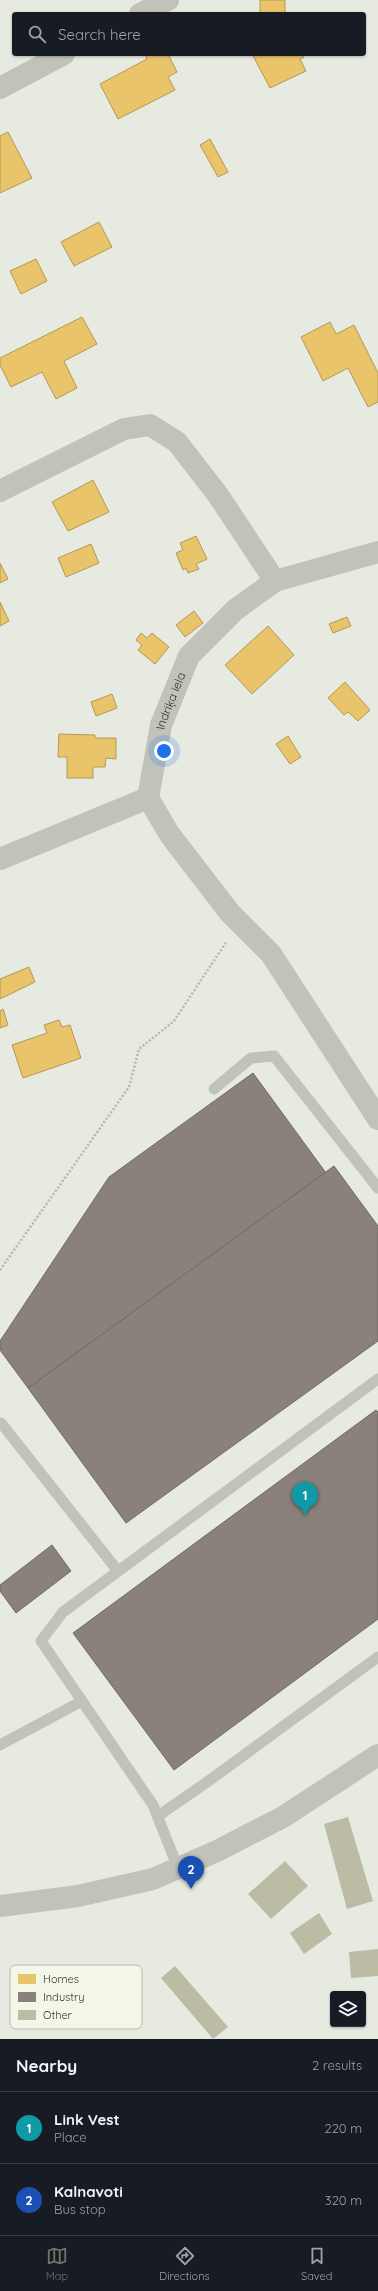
<!DOCTYPE html>
<html lang="en">
<head>
<meta charset="utf-8">
<style>
  :root { --surface:#171b24; --page:#242831; --text:#f1f3f6; --muted:#9ea1a6; --line:#363941; --accent:#727468 }
  body { margin:0; font-family:Quicksand,sans-serif; background:var(--page); color:var(--text) }
  .controls { position:absolute; right:12px; bottom:12px; display:grid; overflow:hidden; border-radius:4px; box-shadow:0 1px 3px #0004 }
  .controls button { width:36px; height:36px; display:grid; place-items:center; padding:0; border:0; border-bottom:1px solid var(--line); background:var(--surface); color:var(--text); font:20px sans-serif }
  .you { position:absolute; left:164px; top:751px; width:14px; height:14px; margin:-10px; border:3px solid #fff; border-radius:50%; background:#1a73e8; box-shadow:0 0 0 6px #1a73e833 }
  .badge { display:grid; place-items:center; width:26px; height:26px; border-radius:50%; background:var(--accent); color:#fff; font-size:13px; font-weight:700 }
  .pin { position:absolute; translate:-50% -33px; filter:drop-shadow(0 1px 2px #0008) }
  .pin::after { content:''; position:absolute; top:21px; width:14px; height:12px; background:inherit; clip-path:polygon(0 0,100% 0,50% 100%) }
  .list { margin:0; padding:0; list-style:none }
  h2 { display:flex; justify-content:space-between; align-items:center; height:52px; margin:0; padding:0 16px; font-size:17px }
  h2 small { font-size:13px; font-weight:400; color:var(--muted) }
  .list li { display:grid; grid-template-columns:26px 1fr auto; gap:12px; align-items:center; box-sizing:border-box; height:72px; padding:0 16px; border-top:1px solid var(--line) }
  .list b { display:block; font-size:15px; white-space:nowrap }
  .list p { margin:0; font-size:13px; white-space:nowrap; color:var(--muted) }
  .list em { font-size:13px; font-style:normal; color:var(--muted) }
  .icon { flex:none; width:22px; height:22px; fill:none; stroke:currentColor; stroke-width:2; stroke-linecap:round; stroke-linejoin:round }
  .map { position:relative; flex:none; width:378px; height:2039px; overflow:hidden }
  .search { position:absolute; background:var(--surface); box-shadow:0 1px 3px #0004; left:12px; right:12px; top:12px; height:44px; display:flex; align-items:center; gap:10px; box-sizing:border-box; padding:0 14px; border-radius:4px; color:var(--muted); font-size:15px }
  .sheet { height:196px; background:var(--surface) }
  nav { display:flex; justify-content:space-around; align-items:center; box-sizing:border-box; height:56px; border-top:1px solid var(--line); background:var(--surface); font-size:11px; color:var(--muted) }
  nav a { display:grid; justify-items:center; gap:2px }
  nav .on { color:var(--accent) }
  .map>svg:first-child { display:block }
  .homes { fill:#e9c46a; stroke:#b29956 }
  .industry { fill:#8a817c; stroke:#706a63 }
  .building { fill:#bbbca3 }
  .lines { fill:none; stroke-linecap:round; stroke-linejoin:round }
  .path { stroke:#b6b8ae; stroke-width:2.5; stroke-dasharray:2 2; stroke-linecap:butt }
  .lane { stroke:#c1c3b9; stroke-width:11 }
  .street { stroke:#c1c3b9; stroke-width:22 }
  .labels { text-anchor:middle; stroke-width:4; stroke-linejoin:round; paint-order:stroke }
  .street-label { font-size:12px; fill:#333428; stroke:#f2f7e7 }
  .key { fill:#f2f7e7; stroke:#b9bcae; stroke-width:1 }
  .key-label { font-size:11px; fill:#333428 }
</style>
</head>
<body>
<div class="map">
<svg width="378" height="2039" viewBox="0 0 378 2039">
  <rect width="100%" height="100%" fill="#e7eae0"/>
  <g class="homes">
    <rect x="260" y="0" width="25" height="14"/>
    <polygon points="145,54 168,54 177,72 168,77 175,90 118,119 100,84 147,59"/>
    <polygon points="252,54 302,54 304,57 300,59 306,71 270,88"/>
    <polygon points="8,132 32,178 0,193 0,136"/>
    <polygon points="210,139 228,172 218,177 200,145"/>
    <polygon points="99,222 112,247 74,266 61,242"/>
    <polygon points="36,259 47,281 21,294 10,271"/>
    <polygon points="82,317 97,344 64,361 77,388 56,399 42,372 11,387 0,365 0,358"/>
    <polygon points="330,322 336,334 354,325 378,373 378,402 368,407 348,368 323,381 301,337"/>
    <polygon points="93,480 109,512 68,531 52,502"/>
    <polygon points="196,536 207,559 196,564 199,569 188,573 186,568 183,570 176,553 183,550 180,543"/>
    <polygon points="91,544 99,563 66,577 58,558"/>
    <polygon points="0,563 8,579 0,583"/>
    <polygon points="0,602 9,621 0,626"/>
    <polygon points="194,611 203,623 185,637 176,625"/>
    <polygon points="347,617 351,626 333,633 329,624"/>
    <polygon points="268,626 294,655 252,694 225,665"/>
    <polygon points="141,633 147,638 152,633 169,647 155,664 138,650 142,645 136,640"/>
    <polygon points="345,682 370,710 358,721 348,712 344,715 328,698"/>
    <polygon points="112,694 117,708 96,716 91,702"/>
    <polygon points="59,734 95,735 95,738 116,738 116,759 106,758 105,767 93,767 93,778 67,778 67,757 58,757"/>
    <polygon points="288,736 301,757 290,764 276,744"/>
    <polygon points="29,967 35,982 0,999 0,979"/>
    <polygon points="3,1009 8,1025 0,1028 0,1011"/>
    <polygon points="59,1020 62,1027 70,1025 81,1058 23,1078 12,1045 47,1033 44,1025"/>
  </g>
  <g class="industry">
    <polygon points="253,1073 326,1173 28,1388 0,1350 0,1341 109,1177"/>
    <polygon points="334,1166 378,1226 378,1341 126,1523 28,1388"/>
    <polygon points="376,1410 378,1412 378,1619 174,1770 73,1633"/>
    <polygon points="52,1545 71,1571 16,1613 0,1591 0,1585"/>
  </g>
  <g class="building">
    <polygon points="348,1817 373,1901 347,1909 324,1824"/>
    <polygon points="285,1861 308,1886 271,1919 248,1894"/>
    <polygon points="319,1913 332,1934 304,1954 290,1933"/>
    <polygon points="378,1949 378,1976 351,1978 349,1952"/>
    <polygon points="175,1966 228,2027 213,2039 161,1978"/>
  </g>
  <g class="lines">
    <polyline class="path" points="0,1270 129,1087 139,1049 174,1021 227,941"/>
    <g class="lane">
      <polyline points="214,1089 251,1058 274,1056 378,1188"/>
      <polyline points="1,1423 118,1571"/>
      <polyline points="0,1745 82,1701"/>
      <polyline points="158,1816 210,1780 378,1657"/>
      <polyline points="178,1868 153,1805 41,1641 63,1612 378,1379"/>
    </g>
    <g class="street">
      <polyline points="140,14 168,0"/>
      <polyline points="0,88 64,54"/>
      <polyline points="0,491 124,429 150,425 177,442 218,495 275,581"/>
      <polyline points="148,798 170,835 230,913 271,954 378,1119"/>
      <path id="s1" d="M148,798l13,-73 28,-69 46,-46 40,-29 103,-29"/>
      <polyline points="0,859 148,798"/>
      <polyline points="0,1906 78,1896 153,1879 217,1851 283,1817 378,1755"/>
    </g>
  </g>
  <g class="labels">
    <g class="street-label">
      <text dy="4" stroke="none"><textPath href="#s1" startOffset="100">Indriķa iela</textPath></text>
    </g>
  </g>
  <rect x="10" y="1965" width="132" height="64" rx="6" class="key"/>
  <rect x="18" y="1974" width="18" height="10" fill="#e9c46a"/>
  <rect x="18" y="1992" width="18" height="10" fill="#8a817c"/>
  <rect x="18" y="2010" width="18" height="10" fill="#bbbca3"/>
  <g class="key-label">
    <text x="43" y="1983">Homes</text>
    <text x="43" y="2001">Industry</text>
    <text x="43" y="2019">Other</text>
  </g>
</svg>
<div class="controls">
<button><svg class="icon" aria-label="layers" viewBox="0 0 24 24"><path d="M12 4l9 5-9 5-9-5zM3 14l9 5 9-5"/></svg></button>
</div>
<div class="you"></div>
<div class="pin badge" style="left:305px;top:1515px;background:#0f9aa8">1</div>
<div class="pin badge" style="left:191px;top:1889px;background:#1a4fb4">2</div>
<div class="search"><svg class="icon" aria-label="search" viewBox="0 0 24 24"><circle cx="10" cy="10" r="6"/><path d="M15 15l6 6"/></svg>Search here</div>
</div>
<section class="sheet">
<h2>Nearby<small>2 results</small></h2>
<ul class="list">
<li><span class="badge" style="background:#0f9aa8">1</span><div><b>Link Vest</b><p>Place</p></div><em>220 m</em></li>
<li><span class="badge" style="background:#1a4fb4">2</span><div><b>Kalnavoti</b><p>Bus stop</p></div><em>320 m</em></li>
</ul>
</section>
<nav>
<a class="on"><svg class="icon" aria-label="map" viewBox="0 0 24 24"><path d="M3 6l6-2 6 2 6-2v14l-6 2-6-2-6 2zM9 4v14M15 6v14"/></svg>Map</a>
<a><svg class="icon" aria-label="directions" viewBox="0 0 24 24"><path d="M12 3l9 9-9 9-9-9zM9 14v-3h6M13 9l2 2-2 2"/></svg>Directions</a>
<a><svg class="icon" aria-label="saved" viewBox="0 0 24 24"><path d="M7 4h10v16l-5-4-5 4z"/></svg>Saved</a>
</nav>
</body>
</html>
